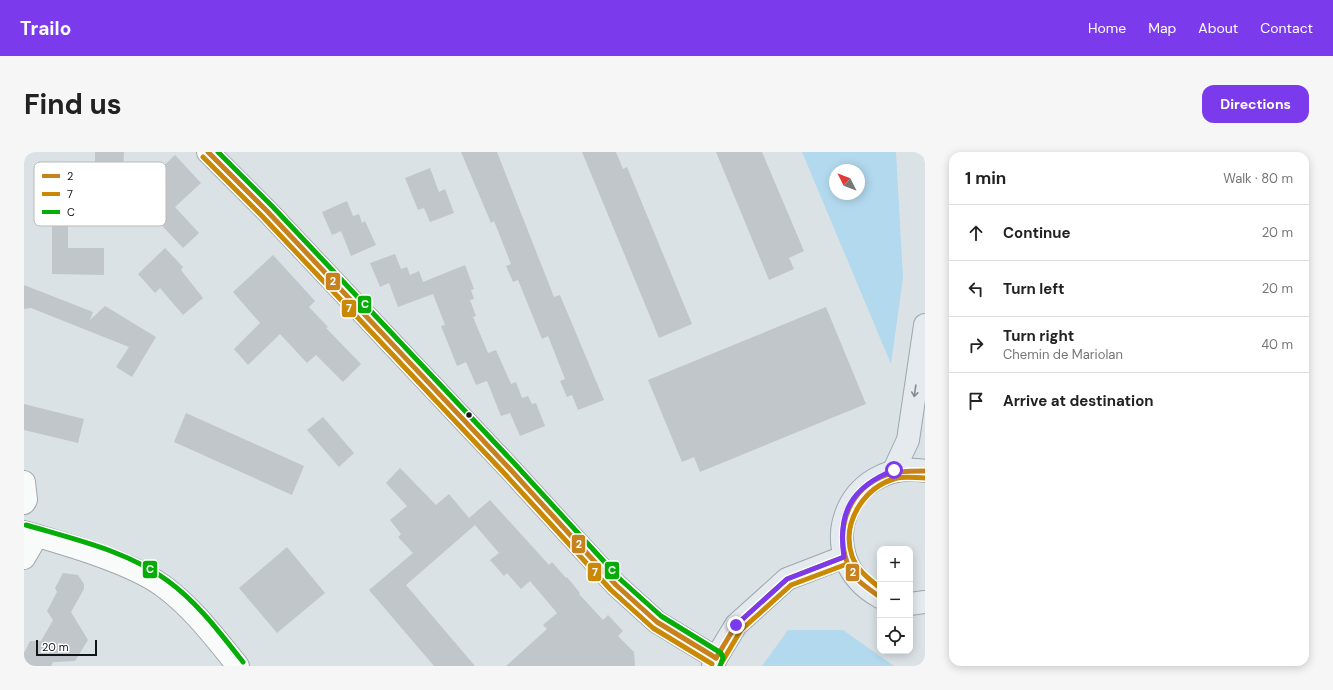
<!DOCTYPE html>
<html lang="en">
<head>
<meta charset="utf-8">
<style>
  :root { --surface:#fff; --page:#f6f6f6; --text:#222; --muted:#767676; --line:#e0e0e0; --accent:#7c3aed }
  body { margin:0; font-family:"DM Sans",sans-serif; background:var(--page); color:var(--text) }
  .controls { position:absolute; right:12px; bottom:12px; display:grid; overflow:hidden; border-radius:8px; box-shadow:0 2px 10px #0003 }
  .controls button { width:36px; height:36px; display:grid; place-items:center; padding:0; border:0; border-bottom:1px solid var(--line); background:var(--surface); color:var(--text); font:20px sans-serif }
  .compass { position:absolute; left:805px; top:12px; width:36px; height:36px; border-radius:50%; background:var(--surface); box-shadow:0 2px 10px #0003; rotate:312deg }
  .scale { position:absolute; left:12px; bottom:10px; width:61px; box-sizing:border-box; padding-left:4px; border:2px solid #111618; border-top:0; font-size:11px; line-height:14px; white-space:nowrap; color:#111618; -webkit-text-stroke:3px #fff; paint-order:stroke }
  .stop { position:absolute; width:12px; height:12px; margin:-9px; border:3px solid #7c3aed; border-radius:50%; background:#fff }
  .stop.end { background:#7c3aed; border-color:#fff; box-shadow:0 1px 4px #0008 }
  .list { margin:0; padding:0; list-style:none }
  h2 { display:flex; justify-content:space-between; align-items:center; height:52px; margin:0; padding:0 16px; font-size:17px }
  h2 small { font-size:13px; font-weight:400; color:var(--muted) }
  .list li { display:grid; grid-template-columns:26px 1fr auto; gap:12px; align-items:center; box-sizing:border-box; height:56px; padding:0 16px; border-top:1px solid var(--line) }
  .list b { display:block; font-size:15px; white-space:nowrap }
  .list p { margin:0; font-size:13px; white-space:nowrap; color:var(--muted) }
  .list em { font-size:13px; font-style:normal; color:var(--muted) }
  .icon { flex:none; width:22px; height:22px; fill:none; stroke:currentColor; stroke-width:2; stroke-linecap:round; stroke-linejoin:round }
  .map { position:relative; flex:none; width:901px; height:514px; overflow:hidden; border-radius:12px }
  header { display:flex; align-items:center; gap:24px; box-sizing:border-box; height:56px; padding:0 20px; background:var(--accent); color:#fff }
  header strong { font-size:19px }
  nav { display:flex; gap:22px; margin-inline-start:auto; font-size:14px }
  .intro { display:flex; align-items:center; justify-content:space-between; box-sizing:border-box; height:96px; padding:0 24px }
  h1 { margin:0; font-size:28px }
  .button { padding:10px 18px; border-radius:12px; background:var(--accent); color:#fff; font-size:14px; font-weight:700 }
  main { display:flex; gap:24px; padding:0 24px }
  aside { flex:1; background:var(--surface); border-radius:12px; box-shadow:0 2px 10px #0003 }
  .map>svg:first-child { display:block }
  .green { fill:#b3d9ee; fill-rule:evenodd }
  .building { fill:#c1c6ca }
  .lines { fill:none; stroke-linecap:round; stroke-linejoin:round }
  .minor-casing { stroke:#a1a7aa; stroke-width:24 }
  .major-casing { stroke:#9ba8af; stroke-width:24 }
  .minor { stroke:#f9fbfb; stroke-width:22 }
  .major { stroke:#e4eaee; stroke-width:22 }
  .bus-1-casing { stroke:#fff; stroke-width:8 }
  .bus-2-casing { stroke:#fff; stroke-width:8 }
  .bus-3-casing { stroke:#fff; stroke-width:8 }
  .bus-1 { stroke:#c7821d; stroke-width:5 }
  .bus-2 { stroke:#c98905; stroke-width:5 }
  .bus-3 { stroke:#06ad08; stroke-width:5 }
  .oneway { stroke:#858b8e }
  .route { stroke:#7c3aed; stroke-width:5 }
  .bus-dot { fill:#111618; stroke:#fff; stroke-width:1.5 }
  .key { fill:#fff; stroke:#b8b9ba; stroke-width:1 }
  .key-label { font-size:11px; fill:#111618 }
  .line-badge { stroke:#fff; stroke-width:1.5 }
  .badge-label { font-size:11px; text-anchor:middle; font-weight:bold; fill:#fff }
</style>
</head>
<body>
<header>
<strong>Trailo</strong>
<nav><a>Home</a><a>Map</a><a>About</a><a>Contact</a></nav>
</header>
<div class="intro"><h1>Find us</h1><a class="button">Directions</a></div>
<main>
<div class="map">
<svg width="901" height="514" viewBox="0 0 901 514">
  <rect width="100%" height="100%" fill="#dae2e6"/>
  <g class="green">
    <path d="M778,0h94l7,126 -12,86zM811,18h24v24h-24z"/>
    <polygon points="764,478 819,478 870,514 738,514"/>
  </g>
  <g class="building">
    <polygon points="71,0 100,0 98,46 44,45 44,96 80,96 80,123 28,122 28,18 33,18 34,12 71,12"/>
    <polygon points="437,0 473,0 530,145 536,143 580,248 554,258 548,243 543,245 536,229 541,227 524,184 518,187 494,128 489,130 482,114 487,112 470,69 467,71"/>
    <polygon points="558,0 592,0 599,17 603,15 668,172 635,186"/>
    <polygon points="692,0 738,0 780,99 765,106 770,117 745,128"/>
    <polygon points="151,3 177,31 151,55 175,81 159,96 115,49 137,28 131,22"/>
    <polygon points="406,16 415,40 421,37 430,61 406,70 400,56 394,58 381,26"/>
    <polygon points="323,49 329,64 335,62 338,71 341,69 352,93 327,104 317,79 308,83 298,60"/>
    <polygon points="141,96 159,115 157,118 179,146 159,163 136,136 131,141 114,122"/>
    <polygon points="371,102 377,117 383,115 386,123 395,119 399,130 441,113 450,137 447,138 450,147 446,148 452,164 449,165 464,201 472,198 487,232 492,230 498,246 504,244 508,252 512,251 521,274 496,284 486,261 477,264 463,229 452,233 442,210 433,214 417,174 421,173 409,142 374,155 365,131 356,135 346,111"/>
    <polygon points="249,103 291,149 285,155 304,175 302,176 337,212 319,230 292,203 283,211 256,182 224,213 210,197 236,171 209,140"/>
    <polygon points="0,133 69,160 66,168 81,154 132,185 108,225 92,215 105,195 7,156 0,157"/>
    <polygon points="802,155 842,252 676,320 670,305 658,310 624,228"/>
    <polygon points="0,252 60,267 54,291 0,278"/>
    <polygon points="162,261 280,314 268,343 150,290"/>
    <polygon points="299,265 330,301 315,315 283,278"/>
    <polygon points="376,316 412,353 425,342 445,366 466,348 525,413 528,410 542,426 543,425 556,441 555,442 579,468 584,463 599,479 594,484 610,500 611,514 482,514 523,477 519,473 533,461 506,429 497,437 483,421 480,424 466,408 475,401 451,373 382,433 451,514 410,514 345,438 389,401 374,385 377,382 366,368 383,354 362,331"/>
    <polygon points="263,395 301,441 253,481 215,436"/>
    <polygon points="39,421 54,423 60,432 60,437 47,460 64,488 51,509 29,510 27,514 0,514 0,501 6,489 17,489 29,468 23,459 33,440 31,436"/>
  </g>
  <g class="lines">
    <defs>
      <g id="minor">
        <polyline points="184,0 243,59 485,316 592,433 633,470 692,506"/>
        <polyline points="0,330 2,348 0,351"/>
        <path d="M0,380c41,12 106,30 139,54 30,22 52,52 75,80"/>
        <polyline points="0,406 13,384"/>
      </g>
      <g id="major">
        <polyline points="870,318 884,288 901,173"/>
        <path d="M856,445c-71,-39 -35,-139 45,-126"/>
        <polyline points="886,452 901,450"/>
        <polyline points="689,514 692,506 712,473 763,427 820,405"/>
      </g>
    </defs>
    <use href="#minor" class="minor-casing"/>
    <use href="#major" class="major-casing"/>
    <use href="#minor" class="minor"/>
    <use href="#major" class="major"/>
    <defs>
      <g id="bus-1">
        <polyline points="184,0 243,59 485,316 592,433 633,470 692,506"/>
        <path d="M856,445c-7,-5 -16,-11 -22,-17 -26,-29 -18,-81 17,-100 16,-9 32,-9 50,-9"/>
        <polyline points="692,506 712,473 763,427 820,405"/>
      </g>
      <g id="bus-2">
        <polyline points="179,5 238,64 480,321 587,438 629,476 688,512"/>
        <path d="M856,436c-11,-9 -23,-18 -28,-32 -11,-34 12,-69 45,-78 9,-2 19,0 28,0"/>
        <polyline points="698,510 717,478 767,433 823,412"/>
      </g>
      <g id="bus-3">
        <polyline points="194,0 248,54 490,311 597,428 637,464 697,501 699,506 696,514"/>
        <path d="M2,373c47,14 102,26 142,56 30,22 52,52 75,81"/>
      </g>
    </defs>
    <use href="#bus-1" class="bus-1-casing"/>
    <use href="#bus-2" class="bus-2-casing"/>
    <use href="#bus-3" class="bus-3-casing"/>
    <use href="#bus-1" class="bus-1"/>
    <use href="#bus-2" class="bus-2"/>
    <use href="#bus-3" class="bus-3"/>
  </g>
  <defs><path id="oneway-shaft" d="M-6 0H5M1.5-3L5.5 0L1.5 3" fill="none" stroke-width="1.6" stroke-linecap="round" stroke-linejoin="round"/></defs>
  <use class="oneway" href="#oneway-shaft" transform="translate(891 239) rotate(98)"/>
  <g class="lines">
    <path class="route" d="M712,473l51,-46 57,-22c-7,-45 8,-70 50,-87"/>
  </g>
  <circle class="bus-dot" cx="445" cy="263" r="3.5"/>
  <rect x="10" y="10" width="132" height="64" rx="6" class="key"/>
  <rect x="18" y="22" width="18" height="4" fill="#c7821d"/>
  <rect x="18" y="40" width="18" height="4" fill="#c98905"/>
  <rect x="18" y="58" width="18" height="4" fill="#06ad08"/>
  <g class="key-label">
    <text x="43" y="28">2</text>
    <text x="43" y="46">7</text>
    <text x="43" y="64">C</text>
  </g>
  <g class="line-badge">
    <rect x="301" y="120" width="16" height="19" rx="4" fill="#c7821d"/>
    <rect x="333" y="143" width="15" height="19" rx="4" fill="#06ad08"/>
    <rect x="317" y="147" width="16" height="19" rx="4" fill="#c98905"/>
    <rect x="547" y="382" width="15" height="20" rx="4" fill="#c7821d"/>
    <rect x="118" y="408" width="16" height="19" rx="4" fill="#06ad08"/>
    <rect x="580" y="409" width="16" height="19" rx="4" fill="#06ad08"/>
    <rect x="563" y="410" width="15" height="20" rx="4" fill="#c98905"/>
    <rect x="821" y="411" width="15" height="19" rx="4" fill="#c7821d"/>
  </g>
  <g class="badge-label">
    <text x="309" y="133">2</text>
    <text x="341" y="156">C</text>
    <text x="325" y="160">7</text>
    <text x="555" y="396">2</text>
    <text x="126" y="421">C</text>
    <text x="588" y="422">C</text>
    <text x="571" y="424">7</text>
    <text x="829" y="424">2</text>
  </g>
</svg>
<div class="controls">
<button>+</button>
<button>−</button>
<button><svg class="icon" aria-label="locate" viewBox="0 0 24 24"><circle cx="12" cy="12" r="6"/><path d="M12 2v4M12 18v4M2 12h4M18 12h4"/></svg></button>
</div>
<svg class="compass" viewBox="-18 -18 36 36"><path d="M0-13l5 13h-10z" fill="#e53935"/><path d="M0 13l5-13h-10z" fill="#767676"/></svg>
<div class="scale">20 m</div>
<div class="stop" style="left:870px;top:318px"></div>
<div class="stop end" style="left:712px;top:473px"></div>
</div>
<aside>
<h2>1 min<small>Walk · 80 m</small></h2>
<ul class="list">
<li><svg class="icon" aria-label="ahead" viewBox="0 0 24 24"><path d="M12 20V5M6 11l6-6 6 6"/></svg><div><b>Continue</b></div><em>20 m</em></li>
<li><svg class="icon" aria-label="left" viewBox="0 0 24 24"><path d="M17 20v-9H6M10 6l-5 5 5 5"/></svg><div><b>Turn left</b></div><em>20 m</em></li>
<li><svg class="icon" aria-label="right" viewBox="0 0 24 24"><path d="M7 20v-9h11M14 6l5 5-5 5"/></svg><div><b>Turn right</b><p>Chemin de Mariolan</p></div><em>40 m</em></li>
<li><svg class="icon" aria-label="arrive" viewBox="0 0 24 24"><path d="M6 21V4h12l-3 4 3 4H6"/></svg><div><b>Arrive at destination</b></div></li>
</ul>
</aside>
</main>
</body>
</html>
